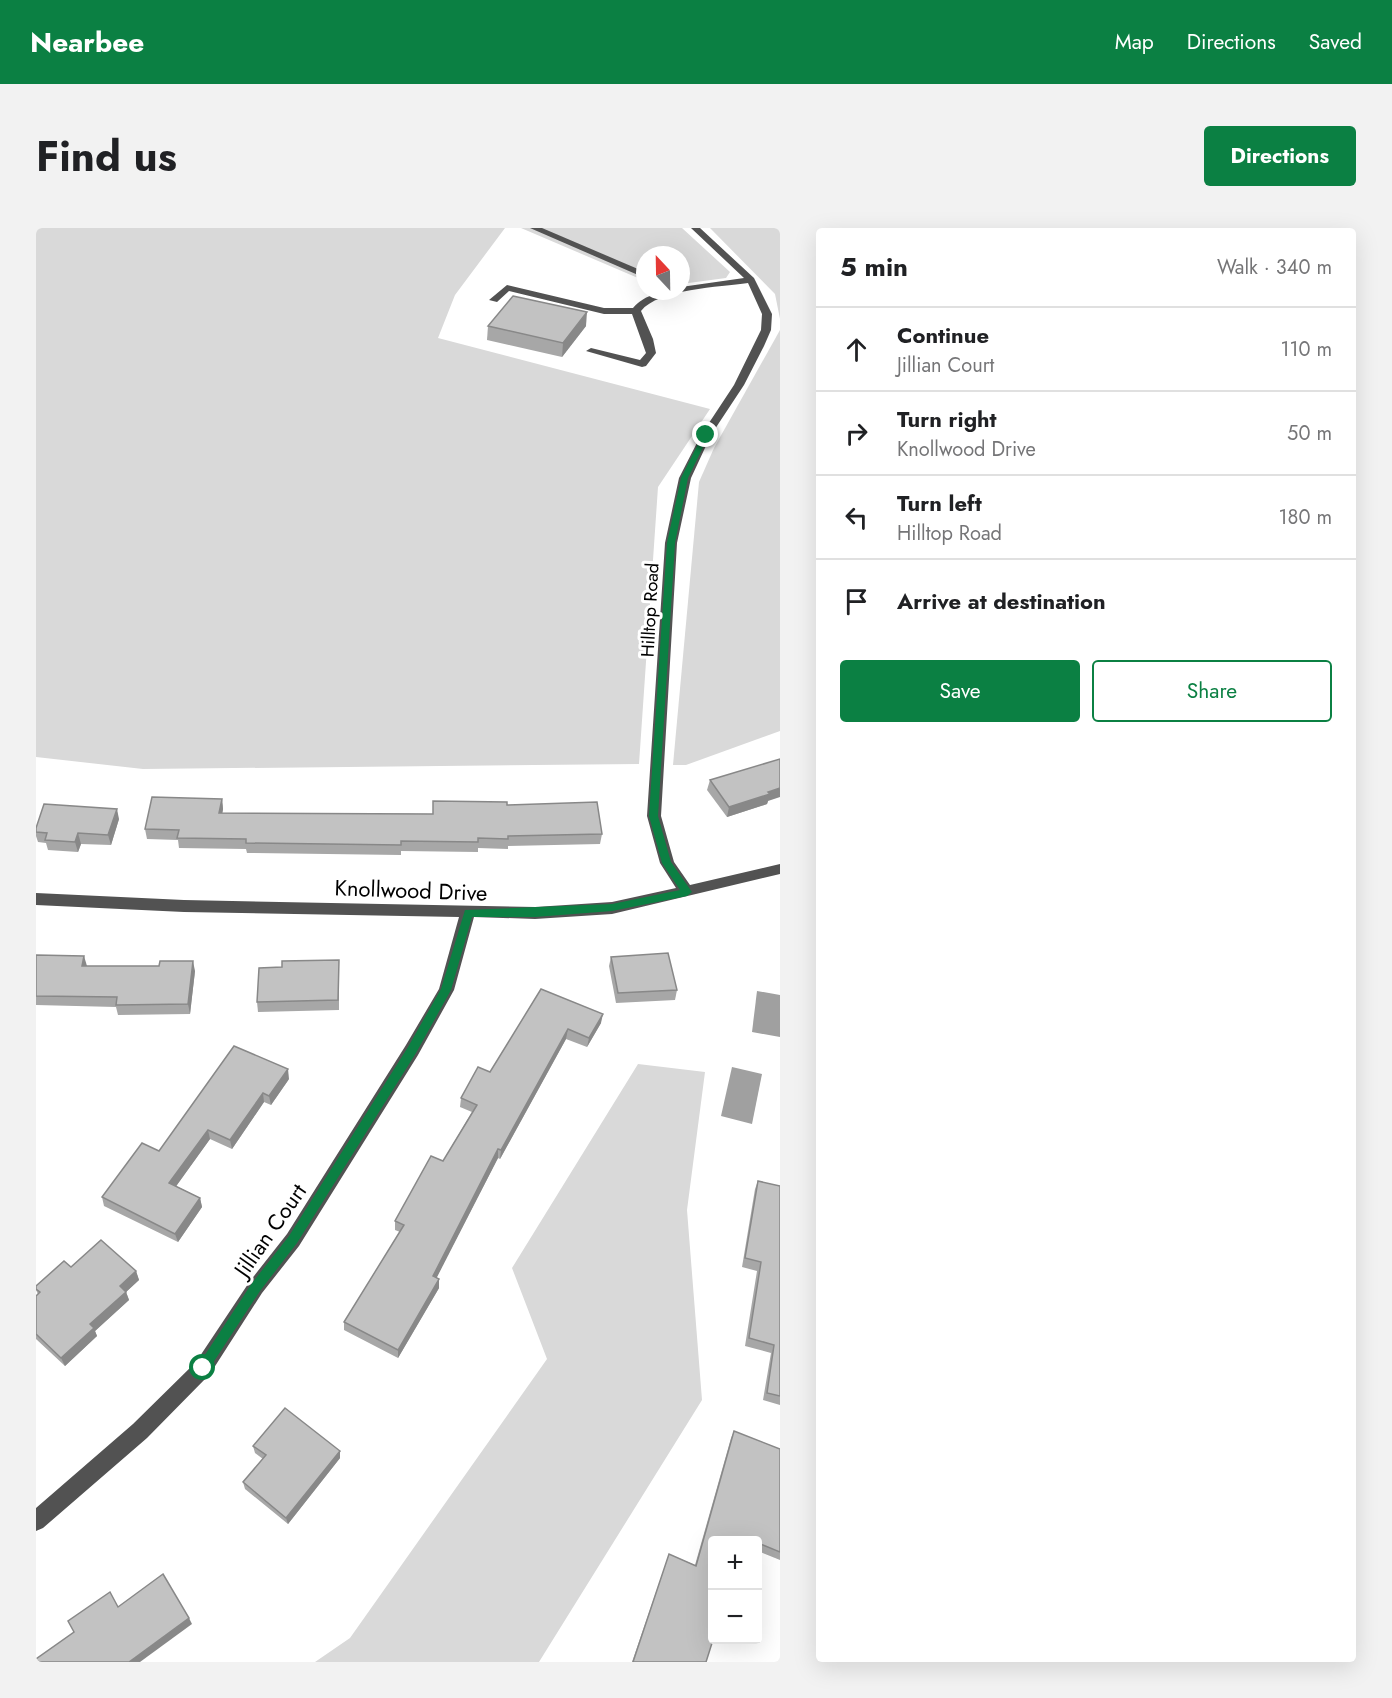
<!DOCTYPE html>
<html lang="en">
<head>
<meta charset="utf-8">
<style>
  :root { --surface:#fff; --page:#f2f2f2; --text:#202124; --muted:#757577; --line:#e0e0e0; --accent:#0b8043 }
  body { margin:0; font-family:Jost,sans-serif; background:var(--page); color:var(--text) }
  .controls { position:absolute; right:18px; bottom:18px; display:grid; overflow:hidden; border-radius:6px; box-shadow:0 6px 24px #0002 }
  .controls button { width:54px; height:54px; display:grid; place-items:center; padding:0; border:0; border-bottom:2px solid var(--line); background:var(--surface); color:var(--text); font:30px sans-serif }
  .compass { position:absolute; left:600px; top:18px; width:54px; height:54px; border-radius:50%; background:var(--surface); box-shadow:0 6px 24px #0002; rotate:338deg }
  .stop { position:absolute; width:18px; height:18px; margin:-14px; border:4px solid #0b8043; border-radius:50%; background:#fff }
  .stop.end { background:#0b8043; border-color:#fff; box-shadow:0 2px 6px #0008 }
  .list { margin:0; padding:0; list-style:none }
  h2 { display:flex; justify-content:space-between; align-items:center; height:78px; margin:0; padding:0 24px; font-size:26px }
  h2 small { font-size:20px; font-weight:400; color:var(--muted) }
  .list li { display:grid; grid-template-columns:39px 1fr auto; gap:18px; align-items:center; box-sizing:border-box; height:84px; padding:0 24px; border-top:2px solid var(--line) }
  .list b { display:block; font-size:22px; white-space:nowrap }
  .list p { margin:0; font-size:20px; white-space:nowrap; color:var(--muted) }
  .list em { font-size:20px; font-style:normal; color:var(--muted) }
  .actions { display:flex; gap:12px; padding:18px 24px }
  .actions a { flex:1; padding:14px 0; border:2px solid var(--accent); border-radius:6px; text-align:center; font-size:21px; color:var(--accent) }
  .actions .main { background:var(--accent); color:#fff }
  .icon { flex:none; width:33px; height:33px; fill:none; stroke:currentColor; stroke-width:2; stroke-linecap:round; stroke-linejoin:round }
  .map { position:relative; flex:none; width:744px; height:1434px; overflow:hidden; border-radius:6px }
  header { display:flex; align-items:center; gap:36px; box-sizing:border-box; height:84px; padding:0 30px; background:var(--accent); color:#fff }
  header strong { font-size:28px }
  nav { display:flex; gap:33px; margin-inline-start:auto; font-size:21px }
  .intro { display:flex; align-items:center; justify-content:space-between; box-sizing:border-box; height:144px; padding:0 36px }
  h1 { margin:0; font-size:42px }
  .button { padding:15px 27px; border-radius:6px; background:var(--accent); color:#fff; font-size:21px; font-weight:700 }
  main { display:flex; gap:36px; padding:0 36px }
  aside { flex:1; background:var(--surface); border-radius:6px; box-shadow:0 6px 24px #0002 }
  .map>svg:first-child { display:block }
  .green { fill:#d9d9d9 }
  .water { fill:#a0a0a0 }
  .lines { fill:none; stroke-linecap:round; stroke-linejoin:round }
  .minor { fill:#525252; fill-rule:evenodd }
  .wall { fill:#a7a7a7 }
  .shaded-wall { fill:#888 }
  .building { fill:#c2c2c2; stroke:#888; stroke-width:1.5 }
  .route { fill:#0b8043 }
  .labels { text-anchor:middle; stroke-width:6; stroke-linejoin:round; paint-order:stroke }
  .far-street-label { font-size:18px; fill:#000; stroke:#fff }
  .street-label { font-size:22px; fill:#000; stroke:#fff }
</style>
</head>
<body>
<header>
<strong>Nearbee</strong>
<nav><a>Map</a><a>Directions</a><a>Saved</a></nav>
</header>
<div class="intro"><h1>Find us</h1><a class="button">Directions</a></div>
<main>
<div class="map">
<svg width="744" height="1434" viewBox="0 0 744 1434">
  <rect width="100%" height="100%" fill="#fff"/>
  <g class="green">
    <polygon points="0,0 469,0 419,67 402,110 674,181 622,259 603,536 107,541 0,529"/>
    <polygon points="485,0 646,0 694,44 690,50 645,56 645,27 609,27 609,53"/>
    <polygon points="674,0 744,0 744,91 739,66"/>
    <polygon points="744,102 744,503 650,537 637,537 663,254 678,220"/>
    <polygon points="602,836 669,844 651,982 666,1172 503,1434 279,1434 314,1410 511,1131 476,1040"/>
  </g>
  <g class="water">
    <polygon points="721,763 744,767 744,809 716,804"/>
    <polygon points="696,839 726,846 716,896 685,888"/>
  </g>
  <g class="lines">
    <g class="minor">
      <polygon points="494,0 506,0 609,44 609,50"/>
      <path d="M655,0h9l54,50 18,36 -1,16 -7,16 -20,39 -33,50 -20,43 -14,65 -16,273 13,46 16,23 90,-21v10l-168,40 -77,5 -61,-2 -20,73 -36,65 -119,191 -37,47 -52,81 -63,64 -104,90 -7,3v-23l97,-84 63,-62 54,-81 37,-47 119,-189 33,-56 20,-72 -275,-5 -148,-7v-12l148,7 351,7 77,-5 64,-14 -16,-25 -13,-47 18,-273 14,-65 22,-43 33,-50 27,-55 1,-16 -14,-31c-28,4 -90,6 -107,28l12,28 3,14 -10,13 -4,1 -56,-16 5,-3 49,12 6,-7 -14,-39h-28l-95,-23 -12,11 -8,-2 18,-15 97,23h29c12,-14 30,-17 48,-17v-4l63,-9z"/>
    </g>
  </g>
  <g class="wall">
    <polygon points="452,98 550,98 526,129 451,112"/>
    <polygon points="674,552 732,573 731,576 691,589 671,562"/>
    <polygon points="186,571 187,581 186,585 397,586 471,577 566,606 564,616 472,618 472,621 442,620 442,624 365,623 365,627 211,625 210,621 143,620 142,612 111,611 109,601"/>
    <polygon points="83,591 75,617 45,616 42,624 12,622 10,615 2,614 0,608 0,600"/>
    <polygon points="0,727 51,738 159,743 154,786 82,787 80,779 0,777"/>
    <polygon points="575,729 641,762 639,772 580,775 573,738"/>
    <polygon points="303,742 303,782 222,784 221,774"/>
    <polygon points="505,761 565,795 551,819 530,811 464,931 462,930 400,1050 403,1060 362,1130 308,1102 308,1094 364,1004 359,1002 359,993 407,933 436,884 424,879 425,870 454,844"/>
    <polygon points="253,851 235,877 228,874 196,921 174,911 140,958 164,970 166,979 142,1014 68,978 66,969 123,923"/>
    <polygon points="722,953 744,958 744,1177 727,1172 735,1125 709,1118 721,1043 706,1039 719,961"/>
    <polygon points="35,1039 100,1043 103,1052 90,1064 93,1072 59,1103 61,1108 29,1138 0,1111 0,1068 2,1066 0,1062 0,1058"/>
    <polygon points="698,1203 744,1221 744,1332 722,1323 722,1312 676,1312 670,1434 596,1434 633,1326 659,1337 695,1210"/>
    <polygon points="217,1218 304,1223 304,1230 252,1296 209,1261 207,1254 227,1231 219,1225"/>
  </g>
  <g class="shaded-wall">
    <polygon points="551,84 550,98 526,129 527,115"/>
    <polygon points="744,560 744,569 732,573 731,576 691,589 693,579 732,564"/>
    <polygon points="186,571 187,581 185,595 183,585"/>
    <polygon points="81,581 83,591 75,617 72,607"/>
    <polygon points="42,605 45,616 42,624 39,614"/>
    <polygon points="48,728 51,738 49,748 46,738"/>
    <polygon points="157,733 159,743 154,786 152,776"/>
    <polygon points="567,786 565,795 551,819 553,810"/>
    <polygon points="532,801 530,811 464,931 465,922"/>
    <polygon points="252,841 253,851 235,877 233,868"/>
    <polygon points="227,865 228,874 196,921 194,912"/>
    <polygon points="172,902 174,911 136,964 133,955"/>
    <polygon points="462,921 462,930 397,1057 397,1048"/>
    <polygon points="164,970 166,979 142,1014 139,1006"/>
    <polygon points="100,1043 103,1052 90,1064 93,1072 59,1103 61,1108 29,1138 25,1130 84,1058"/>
    <polygon points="403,1051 403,1060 362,1130 362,1122"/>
    <polygon points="304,1223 304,1230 252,1296 250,1290"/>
    <polygon points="153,1390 156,1396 104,1434 93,1434"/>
  </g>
  <g class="building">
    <polygon points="477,68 551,84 527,115 452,98"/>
    <polygon points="744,531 744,560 732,564 734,566 693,579 674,552"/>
    <polygon points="116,569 186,571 183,585 397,586 397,573 471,574 471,577 561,574 566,606 472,608 472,611 442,610 442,614 365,613 365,617 210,615 210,611 141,610 143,602 109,601"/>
    <polygon points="8,576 81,581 72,607 42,605 39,614 9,612 11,605 0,604 0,600"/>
    <polygon points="632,725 641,762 582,765 575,729"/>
    <polygon points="0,727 48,728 46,738 123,738 124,733 157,733 152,776 80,777 81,769 0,768"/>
    <polygon points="303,732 302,772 221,774 223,740 246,739 246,733"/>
    <polygon points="505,761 567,786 553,810 532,801 465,922 462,921 397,1048 403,1051 362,1122 308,1094 368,997 359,993 395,928 407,933 441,877 425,870 442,839 454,844"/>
    <polygon points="198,818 252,841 233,868 227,865 194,912 172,902 133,955 164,970 139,1006 66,969 106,915 123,923"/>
    <polygon points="722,953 744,958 744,1168 731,1165 738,1117 713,1110 725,1034 709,1030"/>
    <polygon points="65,1012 100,1043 84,1058 90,1064 54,1096 58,1100 25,1130 0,1106 0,1068 4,1064 0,1061 0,1058 28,1033 35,1039"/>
    <polygon points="249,1180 304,1223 250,1290 207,1254 230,1227 217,1218"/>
    <polygon points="698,1203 744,1221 744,1324 722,1315 722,1312 716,1312 708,1309 707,1312 676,1312 677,1412 670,1434 597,1434 633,1326 660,1338"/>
    <polygon points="127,1346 153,1390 93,1434 0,1434 0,1431 38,1404 32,1393 74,1364 82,1379"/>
  </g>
  <polygon class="route" points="667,206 673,207 652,250 639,315 622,588 635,634 656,664 651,668 576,683 499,689 436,689 415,762 380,825 261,1015 224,1063 171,1144 163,1144 163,1136 216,1055 253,1008 372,819 405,761 429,682 576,676 644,662 626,635 613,588 631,315 645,250"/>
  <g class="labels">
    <g class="far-street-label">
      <text transform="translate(614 382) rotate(-87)" y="6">Hilltop Road</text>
    </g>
    <g class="street-label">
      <text transform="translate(375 662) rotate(2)" y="8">Knollwood Drive</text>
      <text transform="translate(234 1002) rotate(-55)" y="8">Jillian Court</text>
    </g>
  </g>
</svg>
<div class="controls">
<button>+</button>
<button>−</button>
</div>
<svg class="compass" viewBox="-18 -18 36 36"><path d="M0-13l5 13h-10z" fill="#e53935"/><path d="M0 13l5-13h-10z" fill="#757577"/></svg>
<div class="stop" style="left:167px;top:1140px"></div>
<div class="stop end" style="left:670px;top:207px"></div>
</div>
<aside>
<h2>5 min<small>Walk · 340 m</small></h2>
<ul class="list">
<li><svg class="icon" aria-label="ahead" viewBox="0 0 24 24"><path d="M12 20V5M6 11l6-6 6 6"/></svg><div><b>Continue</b><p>Jillian Court</p></div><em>110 m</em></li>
<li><svg class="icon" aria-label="right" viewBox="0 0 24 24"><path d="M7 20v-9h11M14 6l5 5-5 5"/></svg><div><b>Turn right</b><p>Knollwood Drive</p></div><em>50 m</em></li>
<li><svg class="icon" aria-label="left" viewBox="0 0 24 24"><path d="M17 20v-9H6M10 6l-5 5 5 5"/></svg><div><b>Turn left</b><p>Hilltop Road</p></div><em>180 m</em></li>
<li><svg class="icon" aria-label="arrive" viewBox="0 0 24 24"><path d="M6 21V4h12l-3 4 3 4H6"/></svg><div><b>Arrive at destination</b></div></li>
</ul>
<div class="actions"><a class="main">Save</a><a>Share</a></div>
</aside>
</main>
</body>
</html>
